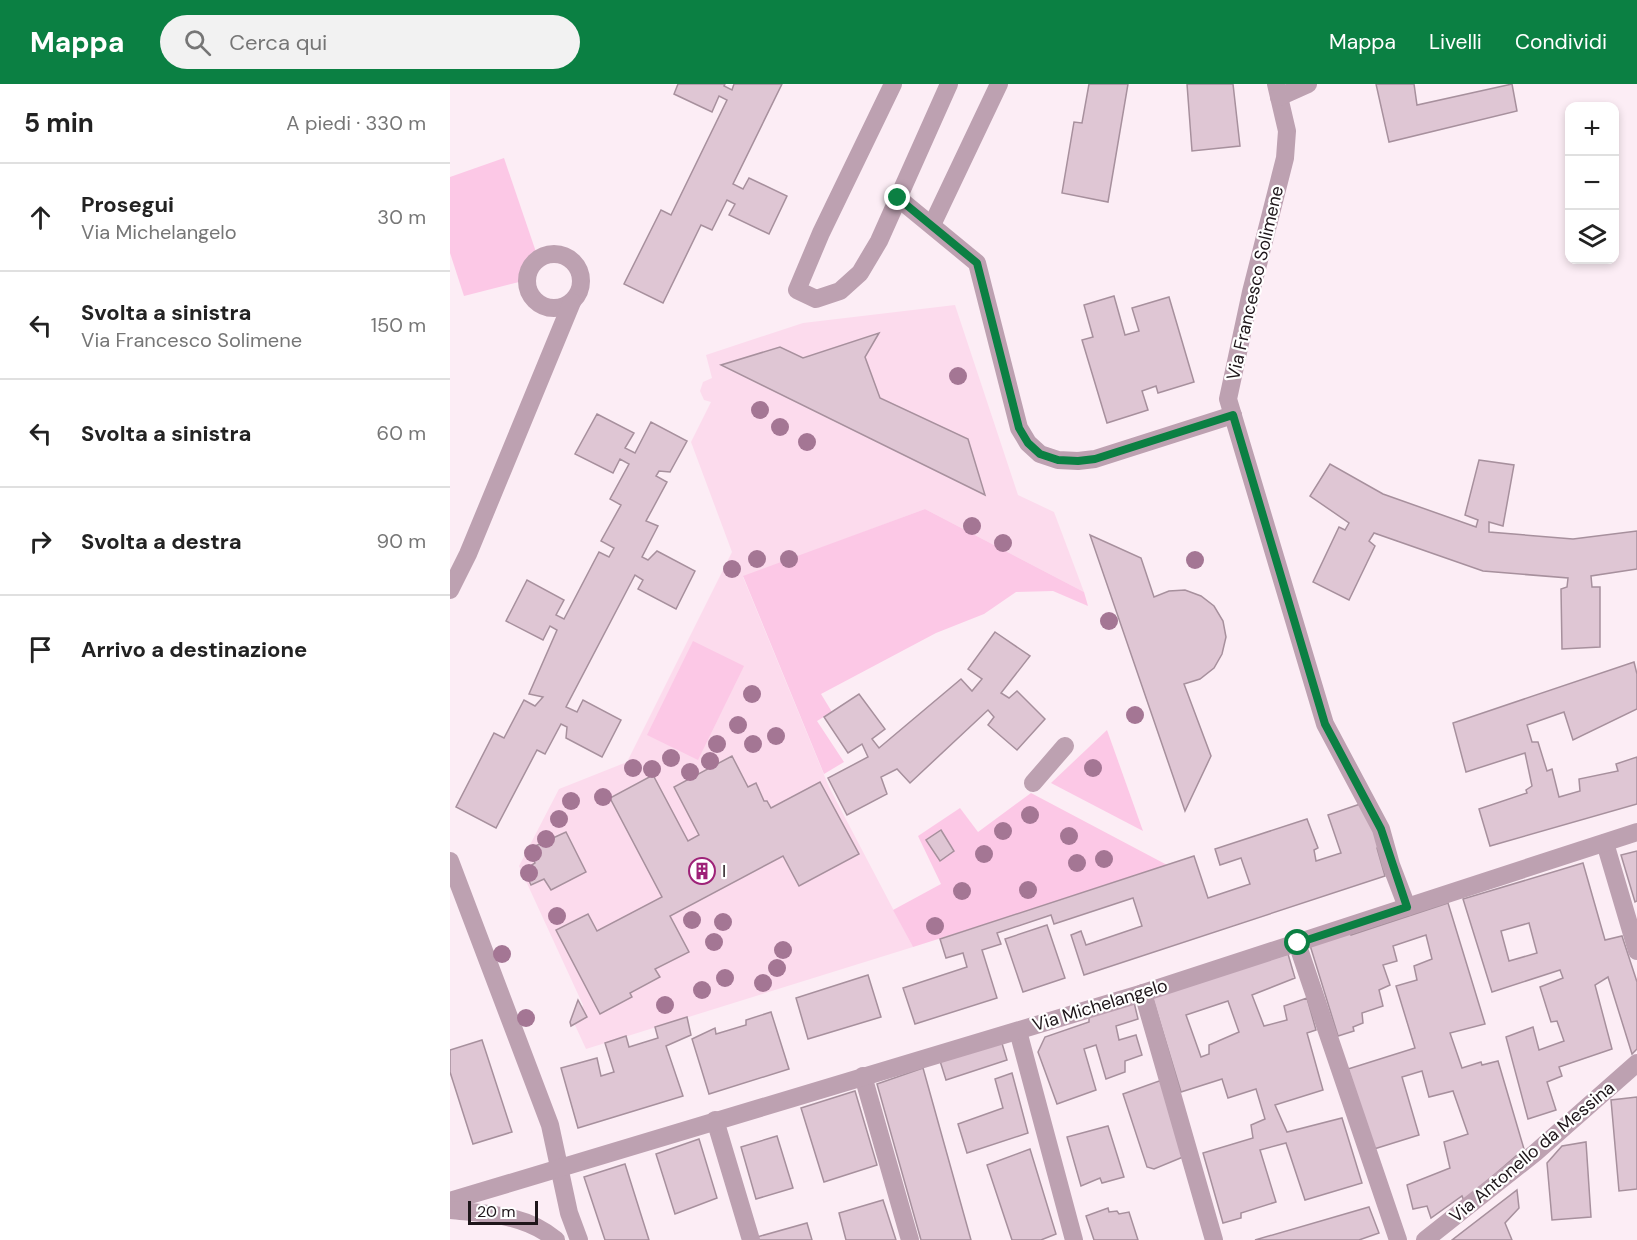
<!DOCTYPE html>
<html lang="it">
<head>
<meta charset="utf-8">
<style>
  :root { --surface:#fff; --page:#f2f2f2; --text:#222; --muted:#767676; --line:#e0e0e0; --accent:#0b8043 }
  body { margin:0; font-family:"DM Sans",sans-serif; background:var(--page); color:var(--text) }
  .controls { position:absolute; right:18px; top:18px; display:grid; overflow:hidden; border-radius:12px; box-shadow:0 3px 9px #0003 }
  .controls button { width:54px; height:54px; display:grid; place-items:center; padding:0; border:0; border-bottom:2px solid var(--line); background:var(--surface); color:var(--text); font:30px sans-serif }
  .scale { position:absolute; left:18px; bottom:15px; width:70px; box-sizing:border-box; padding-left:6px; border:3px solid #1e161a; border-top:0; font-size:16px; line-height:21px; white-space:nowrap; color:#1e161a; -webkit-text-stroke:4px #fff; paint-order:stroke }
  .stop { position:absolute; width:18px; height:18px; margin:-14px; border:4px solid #0b8043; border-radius:50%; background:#fff }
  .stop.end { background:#0b8043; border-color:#fff; box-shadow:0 2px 6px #0008 }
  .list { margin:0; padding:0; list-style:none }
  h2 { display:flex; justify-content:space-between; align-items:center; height:78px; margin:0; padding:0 24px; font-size:26px }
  h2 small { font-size:20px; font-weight:400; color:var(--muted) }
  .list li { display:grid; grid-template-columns:39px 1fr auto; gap:18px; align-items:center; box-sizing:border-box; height:108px; padding:0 24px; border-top:2px solid var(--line) }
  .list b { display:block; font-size:22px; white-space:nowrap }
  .list p { margin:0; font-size:20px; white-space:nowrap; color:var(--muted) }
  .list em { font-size:20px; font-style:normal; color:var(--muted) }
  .icon { flex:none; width:33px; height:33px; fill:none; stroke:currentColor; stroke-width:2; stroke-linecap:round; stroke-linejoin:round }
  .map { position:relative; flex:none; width:1187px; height:1156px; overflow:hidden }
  header { display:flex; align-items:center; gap:36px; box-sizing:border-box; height:84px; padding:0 30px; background:var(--accent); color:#fff }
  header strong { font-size:28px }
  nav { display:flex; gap:33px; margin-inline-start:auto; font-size:21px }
  .search { width:420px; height:54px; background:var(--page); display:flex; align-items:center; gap:15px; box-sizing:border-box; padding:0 21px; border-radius:33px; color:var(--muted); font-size:22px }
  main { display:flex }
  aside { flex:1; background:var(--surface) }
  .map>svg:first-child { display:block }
  .built { fill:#fcdbed }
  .green { fill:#fcc8e6 }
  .building { fill:#dfc6d4; stroke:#a7909d; stroke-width:1.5; fill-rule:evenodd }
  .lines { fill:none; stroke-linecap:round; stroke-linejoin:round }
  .minor { stroke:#bda1b1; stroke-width:18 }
  .tree { fill:#a47694 }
  .route { stroke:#0b8043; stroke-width:8 }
  .labels { text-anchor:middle; stroke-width:4.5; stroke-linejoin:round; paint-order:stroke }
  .street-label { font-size:18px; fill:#1e161a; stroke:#fff }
  .poi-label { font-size:18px; fill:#1e161a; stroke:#fff; text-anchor:start }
</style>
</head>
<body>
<header>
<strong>Mappa</strong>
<div class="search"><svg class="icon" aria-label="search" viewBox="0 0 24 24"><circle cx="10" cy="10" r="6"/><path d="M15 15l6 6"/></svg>Cerca qui</div>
<nav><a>Mappa</a><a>Livelli</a><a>Condividi</a></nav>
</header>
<main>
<aside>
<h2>5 min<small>A piedi · 330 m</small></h2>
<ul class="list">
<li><svg class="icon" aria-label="ahead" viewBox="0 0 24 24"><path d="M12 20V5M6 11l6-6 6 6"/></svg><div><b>Prosegui</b><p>Via Michelangelo</p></div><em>30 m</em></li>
<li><svg class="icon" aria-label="left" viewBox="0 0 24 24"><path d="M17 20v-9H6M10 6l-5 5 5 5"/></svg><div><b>Svolta a sinistra</b><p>Via Francesco Solimene</p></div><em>150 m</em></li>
<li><svg class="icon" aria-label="left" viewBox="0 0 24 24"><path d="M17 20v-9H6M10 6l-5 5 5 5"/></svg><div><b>Svolta a sinistra</b></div><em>60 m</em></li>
<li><svg class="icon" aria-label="right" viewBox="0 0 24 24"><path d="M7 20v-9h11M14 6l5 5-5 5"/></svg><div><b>Svolta a destra</b></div><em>90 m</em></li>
<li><svg class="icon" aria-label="arrive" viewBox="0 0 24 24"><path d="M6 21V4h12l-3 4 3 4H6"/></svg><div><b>Arrivo a destinazione</b></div></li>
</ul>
</aside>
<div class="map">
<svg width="1187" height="1156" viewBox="0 0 1187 1156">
  <rect width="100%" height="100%" fill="#fcedf5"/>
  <polygon class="built" points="505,221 568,411 604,428 634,508 475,425 293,493 379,703 463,863 136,965 124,939 133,921 69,782 109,705 177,678 282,468 241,358 261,318 254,316 250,307 253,298 262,294 256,271 353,239"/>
  <g class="green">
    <polygon points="54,74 86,168 69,198 14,212 0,169 0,93"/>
    <polygon points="475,425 634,508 638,522 603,507 566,508 534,530 486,549 371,610 382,628 367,637 394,678 374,690 293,492"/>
    <polygon points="243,557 294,582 248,676 197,651"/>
    <polygon points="657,646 693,747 601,699"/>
    <polygon points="581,709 719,782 463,863 443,826 491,800 468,752 510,724 528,748"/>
  </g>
  <g class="building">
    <polygon points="228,0 275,0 274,2 282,6 284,0 332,0 283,100 293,105 299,94 337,112 319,150 279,131 285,120 277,116 262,146 251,141 213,219 174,200 211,126 221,131 277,16 269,12 262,28 224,10"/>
    <polygon points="639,0 678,0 658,118 612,109 624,38 632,39"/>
    <polygon points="737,0 783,0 790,62 742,67"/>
    <polygon points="926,0 964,0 967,21 1062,0 1067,27 939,58"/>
    <polygon points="664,212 675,251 689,247 682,224 719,213 744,298 708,309 706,302 692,307 698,326 657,339 632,256 643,253 634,221"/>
    <polygon points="429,249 415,273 430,314 518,355 535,411 271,281 330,263 353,274"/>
    <polygon points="147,330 184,349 175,364 185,369 201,338 237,357 220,388 209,387 206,392 217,398 196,437 208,442 192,473 198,476 207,467 245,487 226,525 188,505 193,496 185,491 116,623 127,628 133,616 171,636 152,673 116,654 117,643 111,640 95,670 87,666 46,744 6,723 44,649 54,654 74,616 85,622 93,613 79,610 107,546 100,542 93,556 56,537 77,496 114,516 106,531 114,535 149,468 159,473 164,464 151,457 171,421 160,415 179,380 170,375 163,389 125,370"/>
    <polygon points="1029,376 1064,381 1053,442 1039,438 1039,448 1123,455 1187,447 1187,485 1141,492 1142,503 1150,503 1150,563 1112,565 1111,505 1117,503 1118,494 1033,487 924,449 919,457 925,462 899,516 863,498 889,443 895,446 899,439 860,412 880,380 933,410 1026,443 1028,436 1015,431"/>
    <polygon points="640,451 691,474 704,513 719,507 735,506 751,512 764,522 773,537 776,553 772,570 764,584 750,595 734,600 761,672 735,727"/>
    <polygon points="545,548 580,572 551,609 559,614 567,607 595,635 567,666 538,641 544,633 538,626 460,699 447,685 431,693 437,710 397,731 378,694 418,673 412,660 398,669 374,633 409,610 435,645 422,655 429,664 511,595 522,607 532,595 518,585"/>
    <polygon points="1184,578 1187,590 1187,625 1123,656 1114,628 1077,641 1082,658 1088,658 1097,687 1102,685 1109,713 1130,707 1129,695 1168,687 1166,680 1187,673 1187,720 1040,762 1029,725 1077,709 1076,706 1082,702 1075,669 1016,688 1003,639"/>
    <polygon points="282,672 298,703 306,699 314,717 317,717 321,724 370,698 409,770 349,802 333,772 220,832 239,868 205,885 210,893 180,909 182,913 150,930 106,846 138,830 147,847 212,813 160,714 203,691 238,757 249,751 224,703"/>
    <polygon points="916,718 930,762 927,764 935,792 634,891 621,851 631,847 636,861 692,842 683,814 604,840 601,831 547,849 551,860 532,866 547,914 465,940 453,904 517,883 513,869 496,874 490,855 744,772 758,814 800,800 791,774 770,781 765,765 857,735 868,764 864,766 866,777 891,769 878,731"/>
    <polygon points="491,746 504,767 490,777 476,756"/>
    <polygon points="116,748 136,788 101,806 94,795 81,801 74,786 85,779 79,765"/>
    <polygon points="1187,767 1187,817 1185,818 1171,771"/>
    <path d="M1133,779l22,77 17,-4 15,46v67l-5,5 -24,-77 -13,8 17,64 -53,18 3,9 -15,6 9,28 -28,9 -22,-82 27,-10 6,23 25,-9 -7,-20 -6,1 -11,-35 23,-9 -3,-8 -68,22 -29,-93zM1079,839l8,30 -28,8 -8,-30z"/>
    <polygon points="998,819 1035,940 1000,949 1012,984 1031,978 1032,981 1048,977 1074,1065 1014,1117 1012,1112 981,1134 977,1122 963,1125 957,1101 1000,1084 994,1058 1018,1050 1003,1007 979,1013 972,987 952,993 969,1051 924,1065 898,985 965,964 946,902 967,896 964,882 982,875 976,851 943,862 947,877 933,881 940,901 929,906 933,922 912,929 913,939 903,943 904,947 888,952 859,858 899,846 901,851"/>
    <polygon points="597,841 615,894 573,908 555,855"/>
    <path d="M838,870l7,24 -43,17 12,31 23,-6 -3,-14 23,-8 9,32 -9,3 16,57 -48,15 12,27 55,-14 20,65 -57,17 -19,-57 -26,7 16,52 -35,11v5l-18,5 -20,-70 50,-15 -2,-13 14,-6 -9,-30 -28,9 -6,-19 -41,13 -30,-99zM778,917l11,31 -30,13v9l-8,3 -15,-42z"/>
    <polygon points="418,891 431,933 358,955 346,914"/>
    <polygon points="683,914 688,935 666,942 669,956 686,951 692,971 675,977 675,988 656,995 646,961 634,965 646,1006 607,1020 588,968 595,953 639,938 639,931"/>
    <polygon points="128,916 137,933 121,942 120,938"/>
    <polygon points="321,928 339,985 259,1010 242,955 265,944 266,950 296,941 296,936"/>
    <polygon points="237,933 241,951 216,962 233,1012 128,1044 111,984 147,974 151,992 164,988 155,959 176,952 179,963 208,954 205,943"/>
    <polygon points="32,956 62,1048 23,1060 0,988 0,966"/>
    <polygon points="551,956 557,976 496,996 490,977"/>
    <polygon points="473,984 521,1156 471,1156 427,1000"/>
    <polygon points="562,989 578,1049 517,1069 508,1040 553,1024 545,995"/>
    <polygon points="712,996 733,1073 704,1085 697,1083 673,1010"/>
    <polygon points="405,1007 427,1081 374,1098 351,1024"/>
    <polygon points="1187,1013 1187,1105 1169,1107 1161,1016"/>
    <polygon points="658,1042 674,1093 652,1099 650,1094 631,1102 617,1053"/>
    <polygon points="327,1052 343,1104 306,1115 291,1063"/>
    <polygon points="249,1055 267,1114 225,1130 206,1070"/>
    <polygon points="1136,1058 1141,1133 1102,1136 1097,1079 1112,1062"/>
    <polygon points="580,1065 606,1150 591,1156 562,1156 537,1081"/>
    <polygon points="175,1080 199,1156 155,1156 134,1093"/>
    <polygon points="1067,1106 1069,1124 1055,1139 1062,1156 1002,1156"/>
    <polygon points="433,1116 446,1156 396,1156 389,1129"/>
    <polygon points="919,1123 929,1149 909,1156 805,1156"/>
    <polygon points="658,1124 659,1128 667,1127 669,1130 679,1128 688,1156 644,1156 636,1132"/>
    <polygon points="357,1139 362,1156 308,1156 307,1153"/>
  </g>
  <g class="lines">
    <g class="minor">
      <polyline points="443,0 371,149 347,206 366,215 390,207 410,189 429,157 499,0"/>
      <polyline points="826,0 837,47 835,74 801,208 778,315 875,640 931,745 941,781 957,823"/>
      <polyline points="829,13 858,0"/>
      <polyline points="448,114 527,179 569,344 578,359 590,370 608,376 628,377 645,375 783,331"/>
      <polyline points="482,141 549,0"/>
      <circle cx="104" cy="197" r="27"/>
      <polyline points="0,506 18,470 122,218"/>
      <polyline points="583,699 615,662"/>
      <polyline points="1155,759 1187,867"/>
      <polyline points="0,777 100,1041 119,1129 129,1156"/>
      <polyline points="847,859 948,1156"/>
      <polyline points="693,909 764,1156"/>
      <polyline points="568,947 624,1156"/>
      <polyline points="413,992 460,1156"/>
      <polyline points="265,1036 301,1156"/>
      <polyline points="0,1117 693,909 1187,748"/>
      <path d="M0,1126c39,4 75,4 106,30"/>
      <polyline points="975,1156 1085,1069 1187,979"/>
    </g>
  </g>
  <g class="tree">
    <circle cx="508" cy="292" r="9"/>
    <circle cx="310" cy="326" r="9"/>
    <circle cx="330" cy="343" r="9"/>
    <circle cx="357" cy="358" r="9"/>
    <circle cx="522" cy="442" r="9"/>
    <circle cx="553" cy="459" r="9"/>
    <circle cx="307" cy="475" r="9"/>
    <circle cx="339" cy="475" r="9"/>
    <circle cx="745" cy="476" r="9"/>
    <circle cx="282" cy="485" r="9"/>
    <circle cx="659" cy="537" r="9"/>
    <circle cx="302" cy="610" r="9"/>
    <circle cx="685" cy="631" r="9"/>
    <circle cx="288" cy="641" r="9"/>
    <circle cx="326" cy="652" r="9"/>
    <circle cx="267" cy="660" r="9"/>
    <circle cx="303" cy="660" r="9"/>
    <circle cx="221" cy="674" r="9"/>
    <circle cx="260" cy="677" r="9"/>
    <circle cx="183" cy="684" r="9"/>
    <circle cx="643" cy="684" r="9"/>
    <circle cx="202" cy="685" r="9"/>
    <circle cx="240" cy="688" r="9"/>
    <circle cx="153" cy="713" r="9"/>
    <circle cx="121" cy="717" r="9"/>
    <circle cx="580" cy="731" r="9"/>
    <circle cx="109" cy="735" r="9"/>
    <circle cx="553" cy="747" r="9"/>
    <circle cx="619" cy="752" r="9"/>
    <circle cx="96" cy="755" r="9"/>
    <circle cx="83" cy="769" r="9"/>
    <circle cx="534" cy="770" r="9"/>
    <circle cx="654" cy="775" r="9"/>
    <circle cx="627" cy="779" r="9"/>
    <circle cx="79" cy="789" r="9"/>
    <circle cx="578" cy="806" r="9"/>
    <circle cx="512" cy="807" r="9"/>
    <circle cx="107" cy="832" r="9"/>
    <circle cx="242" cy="836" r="9"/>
    <circle cx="273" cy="838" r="9"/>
    <circle cx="485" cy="842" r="9"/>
    <circle cx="264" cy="858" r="9"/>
    <circle cx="333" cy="866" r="9"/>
    <circle cx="52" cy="870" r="9"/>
    <circle cx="327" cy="884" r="9"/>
    <circle cx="275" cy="894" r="9"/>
    <circle cx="313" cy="899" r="9"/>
    <circle cx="252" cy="906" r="9"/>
    <circle cx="215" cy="921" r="9"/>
    <circle cx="76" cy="934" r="9"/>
  </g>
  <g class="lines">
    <polyline class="route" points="448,114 527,179 569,344 578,359 590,370 608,376 628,377 645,375 783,331 875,640 931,745 957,823 848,859"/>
  </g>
  <defs>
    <symbol id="building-ring" viewBox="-11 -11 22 22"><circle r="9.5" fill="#fff" stroke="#9e2278" stroke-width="1.5"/><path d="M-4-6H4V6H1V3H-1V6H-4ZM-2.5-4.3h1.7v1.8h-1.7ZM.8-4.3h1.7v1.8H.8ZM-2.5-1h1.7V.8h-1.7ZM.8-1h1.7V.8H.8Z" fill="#9e2278"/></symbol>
  </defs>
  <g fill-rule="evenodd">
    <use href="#building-ring" x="237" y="772" width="30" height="30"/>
  </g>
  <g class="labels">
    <g class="street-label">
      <text transform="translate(805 199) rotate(-77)" y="6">Via Francesco Solimene</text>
      <text transform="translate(650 921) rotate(-17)" y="6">Via Michelangelo</text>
      <text transform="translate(1082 1068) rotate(-40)" y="6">Via Antonello da Messina</text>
    </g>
    <g class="poi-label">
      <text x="272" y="793">I</text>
    </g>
  </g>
</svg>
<div class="controls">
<button>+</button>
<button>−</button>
<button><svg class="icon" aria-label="layers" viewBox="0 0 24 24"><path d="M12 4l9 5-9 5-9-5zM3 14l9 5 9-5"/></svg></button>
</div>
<div class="scale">20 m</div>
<div class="stop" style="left:848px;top:859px"></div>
<div class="stop end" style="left:448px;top:114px"></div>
</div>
</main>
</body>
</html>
